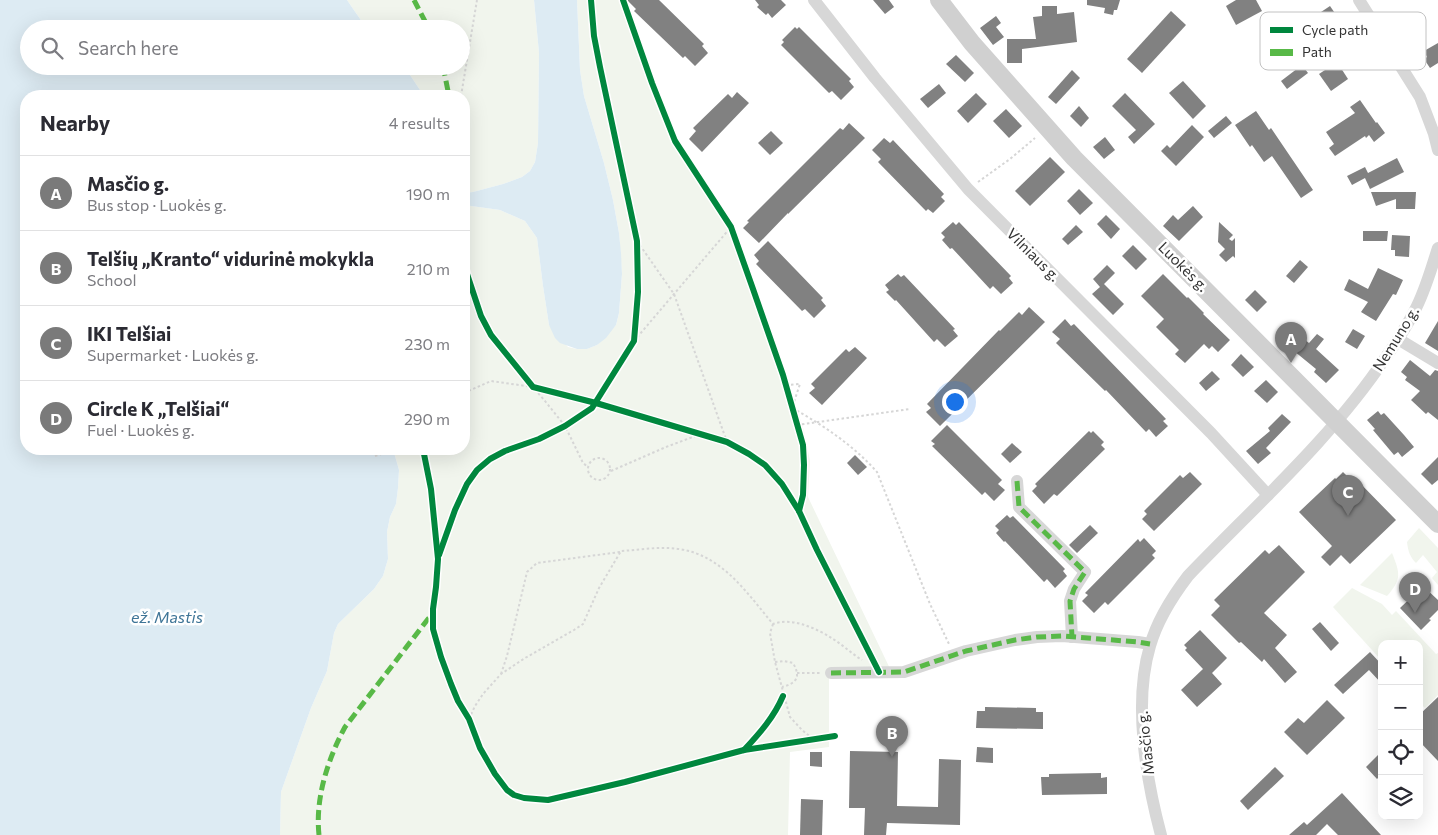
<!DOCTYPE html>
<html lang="en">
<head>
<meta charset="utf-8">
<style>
  :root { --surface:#fff; --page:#f2f2f3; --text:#2b2b33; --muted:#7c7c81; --line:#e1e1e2; --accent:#7a7a7a }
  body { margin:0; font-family:Commissioner,sans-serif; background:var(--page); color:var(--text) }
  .controls { position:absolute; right:15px; bottom:15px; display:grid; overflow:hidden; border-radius:10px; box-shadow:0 5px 20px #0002 }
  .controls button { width:45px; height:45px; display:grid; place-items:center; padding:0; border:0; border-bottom:1px solid var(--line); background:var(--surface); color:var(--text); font:25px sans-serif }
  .you { position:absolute; left:954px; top:401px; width:18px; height:18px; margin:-12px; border:4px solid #fff; border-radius:50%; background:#1a73e8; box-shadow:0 0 0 8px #1a73e833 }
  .badge { display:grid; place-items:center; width:32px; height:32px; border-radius:50%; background:var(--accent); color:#fff; font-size:16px; font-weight:700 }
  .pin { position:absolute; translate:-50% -41px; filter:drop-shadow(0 1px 2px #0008) }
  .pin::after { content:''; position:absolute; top:26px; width:18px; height:15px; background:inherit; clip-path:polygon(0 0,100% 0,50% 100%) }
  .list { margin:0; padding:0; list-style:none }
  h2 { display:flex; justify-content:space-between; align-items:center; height:65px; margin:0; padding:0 20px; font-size:21px }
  h2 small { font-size:16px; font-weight:400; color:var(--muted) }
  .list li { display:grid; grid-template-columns:32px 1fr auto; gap:15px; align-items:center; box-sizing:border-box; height:75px; padding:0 20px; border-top:1px solid var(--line) }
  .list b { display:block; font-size:19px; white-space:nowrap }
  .list p { margin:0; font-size:16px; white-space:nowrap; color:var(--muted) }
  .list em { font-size:16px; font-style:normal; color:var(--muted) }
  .icon { flex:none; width:28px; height:28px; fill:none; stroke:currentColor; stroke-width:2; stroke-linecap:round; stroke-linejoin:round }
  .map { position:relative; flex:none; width:1438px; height:835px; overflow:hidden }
  .search { position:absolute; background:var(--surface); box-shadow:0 5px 20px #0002; left:20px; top:20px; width:450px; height:55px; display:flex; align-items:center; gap:12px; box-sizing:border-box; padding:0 18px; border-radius:28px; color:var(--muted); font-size:19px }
  .panel { position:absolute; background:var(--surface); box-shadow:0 5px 20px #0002; left:20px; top:90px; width:450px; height:365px; border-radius:20px }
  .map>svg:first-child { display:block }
  .green { fill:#f1f5ed }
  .water { fill:#ddebf3 }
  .building { fill:#818181 }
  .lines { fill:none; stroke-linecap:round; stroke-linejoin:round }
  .path { stroke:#d6d6d6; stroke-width:2; stroke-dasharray:2.5 2.5; stroke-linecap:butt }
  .minor { stroke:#d7d7d7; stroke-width:12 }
  .secondary { stroke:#d0d0d0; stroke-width:18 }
  .quiet { stroke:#58b947; stroke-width:5; stroke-dasharray:10 5; stroke-linecap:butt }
  .cycleway-casing { stroke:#fff; stroke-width:9 }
  .cycleway { stroke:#00873e; stroke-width:6 }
  .labels { text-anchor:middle; stroke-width:5; stroke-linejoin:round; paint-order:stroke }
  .street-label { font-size:15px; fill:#333; stroke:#fff }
  .water-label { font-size:16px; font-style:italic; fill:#3f7597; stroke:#fff }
  .key { fill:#fff; stroke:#c2c2c2; stroke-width:1 }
  .key-label { font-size:14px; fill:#333 }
</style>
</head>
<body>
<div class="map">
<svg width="1438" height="835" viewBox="0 0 1438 835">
  <rect width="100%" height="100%" fill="#fff"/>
  <g class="green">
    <polygon points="347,0 534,0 539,53 538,143 535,162 530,171 522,177 503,184 473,192 464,193 464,96 424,96 404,66 461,66 461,29 367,29"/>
    <polygon points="577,0 623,0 651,77 674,131 692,164 730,223 786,374 804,431 810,461 808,497 894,677 829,677 829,747 790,752 788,835 280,835 281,792 311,708 327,671 334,633 338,624 374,589 383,576 388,559 387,532 390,517 396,504 398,488 399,470 393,449 464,449 464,205 500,210 525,221 537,238 543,286 549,325 568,347 577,349 587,349 597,345 616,325 619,313 622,274 619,233 613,200 604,163 584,96 580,70"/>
    <path d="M1419,528l19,20v37l-6,-7 5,-6 -14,-17 -7,8c-6,-6 -8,-12 -9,-21z"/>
    <path d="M1392,553c8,20 10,26 -5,43l-27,-11z"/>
    <polygon points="1352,588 1382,604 1392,615 1396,611 1436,654 1438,653 1438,695 1425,708 1419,702 1419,644 1382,644 1382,661 1333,607"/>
  </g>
  <g class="water">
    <polygon points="0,0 347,0 367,29 29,29 29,66 404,66 424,96 26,96 26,449 393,449 399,470 398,488 396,504 390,517 387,532 388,559 383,576 374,589 338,624 334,633 327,671 311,708 281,792 280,835 0,835"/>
    <polygon points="534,0 577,0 580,70 584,96 604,163 613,200 619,233 621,253 622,274 619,313 616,325 606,338 597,345 587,349 577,349 560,343 555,338 549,325 543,286 537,238 525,221 500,210 464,205 464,193 473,192 503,184 522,177 530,171 535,162 538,143 539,53"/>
  </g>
  <g class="building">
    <polygon points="627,0 659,0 704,44 702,46 708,53 695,66 685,56 683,58 634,11 636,9"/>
    <polygon points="755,0 781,0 786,5 772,18 768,13 766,15 757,7 759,5"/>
    <polygon points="873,0 889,0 894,7 885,14"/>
    <polygon points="1087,0 1120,0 1117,10 1114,10 1113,15 1104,13 1105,8 1087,5"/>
    <polygon points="1236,0 1256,0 1262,11 1236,25 1226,6"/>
    <polygon points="1042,6 1057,6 1057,14 1074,12 1077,42 1022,49 1022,63 1007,63 1007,39 1036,39 1033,17 1042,16"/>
    <polygon points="1330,6 1341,22 1329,30 1318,14"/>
    <polygon points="1171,11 1186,25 1142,73 1127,59"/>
    <polygon points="996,16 1001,23 996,27 1004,37 993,45 980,28"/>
    <polygon points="795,27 797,29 799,27 851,79 849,81 854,87 841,100 832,91 829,93 781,45 784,42 782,40"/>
    <polygon points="1438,43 1438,63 1430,68 1424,59 1427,57 1424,51"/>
    <polygon points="956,55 974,73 965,82 946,64"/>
    <polygon points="1337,62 1348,79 1331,91 1319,74"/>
    <polygon points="1302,65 1308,73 1287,89 1281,81"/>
    <polygon points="1072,70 1080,78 1056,104 1048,97"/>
    <polygon points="1183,81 1206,106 1193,119 1169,93"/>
    <polygon points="939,84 946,93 928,108 920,99"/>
    <polygon points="737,92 749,103 702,152 689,139 696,131 693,128 728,94 732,98"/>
    <polygon points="976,93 987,104 968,123 957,111"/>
    <polygon points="1125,93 1155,124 1134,144 1128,137 1136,130 1112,106"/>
    <polygon points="1360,100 1376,123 1377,122 1385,133 1374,142 1369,135 1366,138 1365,136 1335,156 1329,148 1334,144 1326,132 1355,113 1350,107"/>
    <polygon points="1079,106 1089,118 1081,127 1070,116"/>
    <polygon points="1006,109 1022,126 1009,138 993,121"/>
    <polygon points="1256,111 1269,130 1271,128 1313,190 1301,198 1272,156 1264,162 1252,145 1250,147 1235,125"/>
    <polygon points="1226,116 1232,123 1214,138 1208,131"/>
    <polygon points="849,123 865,138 788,214 788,213 759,243 743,228 749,222 747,221 840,128 843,130"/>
    <polygon points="1192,125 1204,137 1176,166 1161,151 1167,145 1170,148"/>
    <polygon points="771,131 783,143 770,155 758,143"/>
    <polygon points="1105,137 1115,150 1104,159 1093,147"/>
    <polygon points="884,138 890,143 893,140 944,194 941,197 945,201 933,213 928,209 926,211 878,162 881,159 872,150"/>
    <polygon points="1050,157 1065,172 1030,206 1015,191"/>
    <polygon points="1397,158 1404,172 1370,189 1365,178 1352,185 1347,176 1365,167 1368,173"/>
    <polygon points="1079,189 1093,203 1080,215 1067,201"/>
    <polygon points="1371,192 1416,192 1415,209 1396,209 1396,199 1376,206"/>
    <polygon points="1193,206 1203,217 1179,241 1163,226 1173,215 1178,220"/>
    <polygon points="1106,215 1120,229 1111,239 1097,224"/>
    <polygon points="953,222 956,225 959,222 1011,276 1009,278 1013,283 1001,294 993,286 990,289 952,248 950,249 942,240 945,237 941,233"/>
    <polygon points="1219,222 1233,235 1229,239 1232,241 1235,238 1235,258 1233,256 1226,262 1219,255 1225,249 1218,242"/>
    <polygon points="1076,225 1083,232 1068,245 1062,239"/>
    <polygon points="1363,231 1388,231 1387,241 1363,241"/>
    <polygon points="1392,235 1410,236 1409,257 1395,256 1395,250 1391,250"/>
    <polygon points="768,241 823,298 821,300 826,306 814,318 805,309 802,311 756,264 759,261 754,255"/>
    <polygon points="1133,245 1147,259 1136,270 1122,256"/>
    <polygon points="1300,260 1308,267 1294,283 1286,276"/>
    <polygon points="1107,265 1115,273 1104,284 1124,304 1113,315 1092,294 1100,287 1093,279"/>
    <polygon points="1378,268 1403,280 1396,295 1393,294 1376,321 1361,312 1368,302 1344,290 1349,279 1368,289"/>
    <polygon points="898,274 901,277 904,275 955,329 953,330 958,336 945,347 937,339 934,342 896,300 895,301 886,292 889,290 885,285"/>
    <polygon points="1163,274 1187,298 1188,297 1204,313 1203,314 1230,340 1218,352 1212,346 1209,349 1204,344 1185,363 1175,354 1179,350 1156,327 1164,319 1141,296"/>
    <polygon points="1255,290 1267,302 1257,312 1245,300"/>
    <polygon points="1029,307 1045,322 940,426 926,412 931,408 927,404 999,330 1000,331 1019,312 1022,315"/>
    <polygon points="1065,319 1071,326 1074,324 1166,419 1163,421 1168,426 1156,437 1149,429 1146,432 1106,390 1105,391 1056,343 1060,339 1052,332"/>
    <polygon points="1438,321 1438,351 1425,343"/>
    <polygon points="1353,329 1365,336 1357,349 1345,342"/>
    <polygon points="1317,334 1324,339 1316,349 1339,370 1326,383 1314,372 1316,369 1294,351 1305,340 1309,343"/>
    <polygon points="855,347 867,358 822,405 809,393 815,388 811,384 846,349 849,352"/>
    <polygon points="1241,354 1254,367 1243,377 1231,365"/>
    <polygon points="1410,360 1430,376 1435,370 1438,371 1438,420 1428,412 1426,414 1411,400 1420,391 1405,380 1407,377 1401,372"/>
    <polygon points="1212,371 1220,379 1206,391 1199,383"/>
    <polygon points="1266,380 1278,392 1267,403 1254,391"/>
    <polygon points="1378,411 1381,415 1384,413 1404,435 1414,447 1402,457 1398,452 1394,455 1373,430 1375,429 1367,420"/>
    <polygon points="1282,414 1291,422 1266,448 1271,453 1258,464 1246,451 1270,431 1268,428"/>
    <polygon points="947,425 1002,480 998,484 1005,490 994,501 985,492 982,495 932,446 935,444 931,441"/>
    <polygon points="1089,431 1091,433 1093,431 1104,442 1101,445 1105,449 1057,496 1054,494 1044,504 1032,491 1037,486 1035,484"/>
    <polygon points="1012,443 1022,452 1010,463 1001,454"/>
    <polygon points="855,455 867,467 858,475 847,463"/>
    <polygon points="1438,457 1438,480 1432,485 1421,474"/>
    <polygon points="1190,472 1202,484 1154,531 1142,519 1147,514 1144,511 1180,475 1183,478"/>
    <polygon points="1343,472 1351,480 1354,477 1396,520 1350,564 1341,555 1330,566 1321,557 1332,546 1299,512 1335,478 1336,479"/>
    <polygon points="1007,515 1010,518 1013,516 1065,569 1063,571 1067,576 1055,588 1047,579 1044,582 1005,541 1004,542 996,533 999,530 995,526"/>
    <polygon points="1090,525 1098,533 1077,553 1069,545"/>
    <polygon points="1144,538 1156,551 1152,555 1155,558 1108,605 1105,602 1094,613 1082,601 1088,595 1085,593 1138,539 1140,542"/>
    <polygon points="1279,545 1305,572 1264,613 1287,635 1275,648 1297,672 1285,683 1264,659 1262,662 1241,642 1239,643 1211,615 1220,606 1214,600 1265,550 1269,554"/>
    <polygon points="1423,586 1438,600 1438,610 1429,619 1431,620 1421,630 1400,608"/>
    <polygon points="1320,622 1339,643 1331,651 1312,629"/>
    <polygon points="1200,630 1227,658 1212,673 1222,684 1197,707 1181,690 1203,669 1185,650 1187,648 1184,645"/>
    <polygon points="1370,652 1382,665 1382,684 1369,670 1343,694 1334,685"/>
    <polygon points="1438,697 1438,761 1419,741 1419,715"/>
    <polygon points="1327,700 1345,718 1307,755 1284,732 1298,718 1304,723"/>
    <polygon points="985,707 1036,708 1036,712 1043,712 1043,729 976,728 977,711 985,711"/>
    <polygon points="977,747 993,748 993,763 976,762"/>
    <polygon points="850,751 898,752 897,806 938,807 939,759 961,760 960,825 887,823 886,835 864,835 865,808 849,808"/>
    <polygon points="1382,751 1382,774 1377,779 1366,767"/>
    <polygon points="810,752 822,752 822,767 810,766"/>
    <polygon points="1275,767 1284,776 1248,810 1240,801"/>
    <polygon points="1101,773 1101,778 1107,777 1107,794 1042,795 1041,777 1049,777 1049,774"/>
    <polygon points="1342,793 1381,835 1338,835 1327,824 1316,835 1289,835 1304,822 1307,825"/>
    <polygon points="801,799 823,800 822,835 800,835"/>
  </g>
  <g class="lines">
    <g class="path">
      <polyline points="461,96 477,0"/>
      <polyline points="978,182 1010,159 1035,138"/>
      <polyline points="637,241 674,294 727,442"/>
      <polyline points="634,341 731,227"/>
      <path d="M786,385l14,-1 -8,24c31,17 61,37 85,64l53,132 19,40"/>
      <polyline points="464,393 491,381 533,387 545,401 565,426 583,463 588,467"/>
      <polyline points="797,425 910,409"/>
      <polyline points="375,456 395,450"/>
      <circle cx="599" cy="469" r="11"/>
      <polyline points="611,471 666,447 701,434"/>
      <polyline points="773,624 770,633 775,662 790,717 802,730 813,739"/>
      <path d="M775,662l9,-1 9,2c8,14 4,20 -11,24"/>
      <polyline points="797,673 820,673"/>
      <polyline points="501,674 507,656 527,572 537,563 620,552"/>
      <path d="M469,719l6,-13 8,-12 18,-20 24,-16 49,-28 9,-6 16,-36 22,-37c19,-1 39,-5 58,-2 43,6 68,44 94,75 19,-7 43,4 60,15 10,6 19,15 29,21"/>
    </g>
    <g class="minor">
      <polyline points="814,0 875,78 968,189 1211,433 1268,495"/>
      <polyline points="1359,0 1420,97 1434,134 1438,150"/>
      <polyline points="1398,339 1438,363"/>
      <polyline points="1017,481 1019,507 1085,572 1074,589 1070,601 1072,637"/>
      <polyline points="831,673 904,672 966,651 1015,640 1037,637 1062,636 1138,642 1150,644"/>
      <path d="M1161,835c-15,-56 -28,-132 -11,-189 7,-25 22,-49 38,-70 68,-71 143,-137 198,-219 10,-15 20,-29 28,-45 11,-20 17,-43 24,-64"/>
    </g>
    <polyline class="secondary" points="939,0 972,43 1074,158 1438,524"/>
    <g class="quiet">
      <polyline points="414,0 429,29"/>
      <polyline points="443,66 449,96"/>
      <polyline points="1017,481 1019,507 1085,572 1074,589 1070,601 1072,637"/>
      <polyline points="831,673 904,672 966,651 1015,640 1037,637 1062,636 1138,642 1150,644"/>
      <path d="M319,835c-4,-37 9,-76 26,-108l83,-108 5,-4"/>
    </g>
    <defs>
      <g id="cycleway">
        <polyline points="623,0 652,83 675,141 731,227 753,289 783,375 803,445 804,465 803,495 799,511"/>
        <polyline points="464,265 481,316 491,335 533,387 596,403 727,442 749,454 765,465 782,484 799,511 817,550 877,668 879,672"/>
        <polyline points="423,449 431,489 438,559 436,587 433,609 433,629 441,657 451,684 458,701 469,719 480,748 495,774 507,790 514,795 524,798 548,800 625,782 744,750 835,736"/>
        <polyline points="439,555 455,510 467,484 477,470 490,459 505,451 539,439 565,426 592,408 634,341 638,292 637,241 600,67 594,36 591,0"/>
        <path d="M744,750c16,-17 30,-33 39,-54"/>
      </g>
    </defs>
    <use href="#cycleway" class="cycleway-casing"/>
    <use href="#cycleway" class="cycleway"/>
  </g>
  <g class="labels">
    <g class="street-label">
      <text transform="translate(1033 255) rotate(45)" y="5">Vilniaus g.</text>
      <text transform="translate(1183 267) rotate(45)" y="5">Luokės g.</text>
      <text transform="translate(1396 339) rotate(-58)" y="5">Nemuno g.</text>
      <text transform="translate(1146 743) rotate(-96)" y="5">Masčio g.</text>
    </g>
    <g class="water-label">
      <text x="167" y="623">ež. Mastis</text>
    </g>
  </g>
  <rect x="1260" y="12" width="166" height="58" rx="8" class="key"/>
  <rect x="1270" y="27" width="23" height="6" fill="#00873e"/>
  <rect x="1270" y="49" width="23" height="7" fill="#58b947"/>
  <g class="key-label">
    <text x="1302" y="35">Cycle path</text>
    <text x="1302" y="57">Path</text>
  </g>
</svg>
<div class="controls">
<button>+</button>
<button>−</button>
<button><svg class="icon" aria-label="locate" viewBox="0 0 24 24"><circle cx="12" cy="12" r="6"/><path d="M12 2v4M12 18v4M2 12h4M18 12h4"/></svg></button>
<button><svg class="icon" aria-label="layers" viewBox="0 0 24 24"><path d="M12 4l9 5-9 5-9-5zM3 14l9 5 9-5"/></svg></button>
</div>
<div class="you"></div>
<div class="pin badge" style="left:1291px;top:363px">A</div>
<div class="pin badge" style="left:892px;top:757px">B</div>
<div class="pin badge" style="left:1348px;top:516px">C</div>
<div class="pin badge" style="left:1415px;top:613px">D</div>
<div class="search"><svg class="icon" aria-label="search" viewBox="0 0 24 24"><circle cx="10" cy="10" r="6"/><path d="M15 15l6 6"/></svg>Search here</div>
<section class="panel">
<h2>Nearby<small>4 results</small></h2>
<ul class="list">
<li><span class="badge">A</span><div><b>Masčio g.</b><p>Bus stop · Luokės g.</p></div><em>190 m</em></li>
<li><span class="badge">B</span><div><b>Telšių „Kranto“ vidurinė mokykla</b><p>School</p></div><em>210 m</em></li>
<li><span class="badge">C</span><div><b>IKI Telšiai</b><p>Supermarket · Luokės g.</p></div><em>230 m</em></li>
<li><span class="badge">D</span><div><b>Circle K „Telšiai“</b><p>Fuel · Luokės g.</p></div><em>290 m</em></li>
</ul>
</section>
</div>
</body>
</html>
